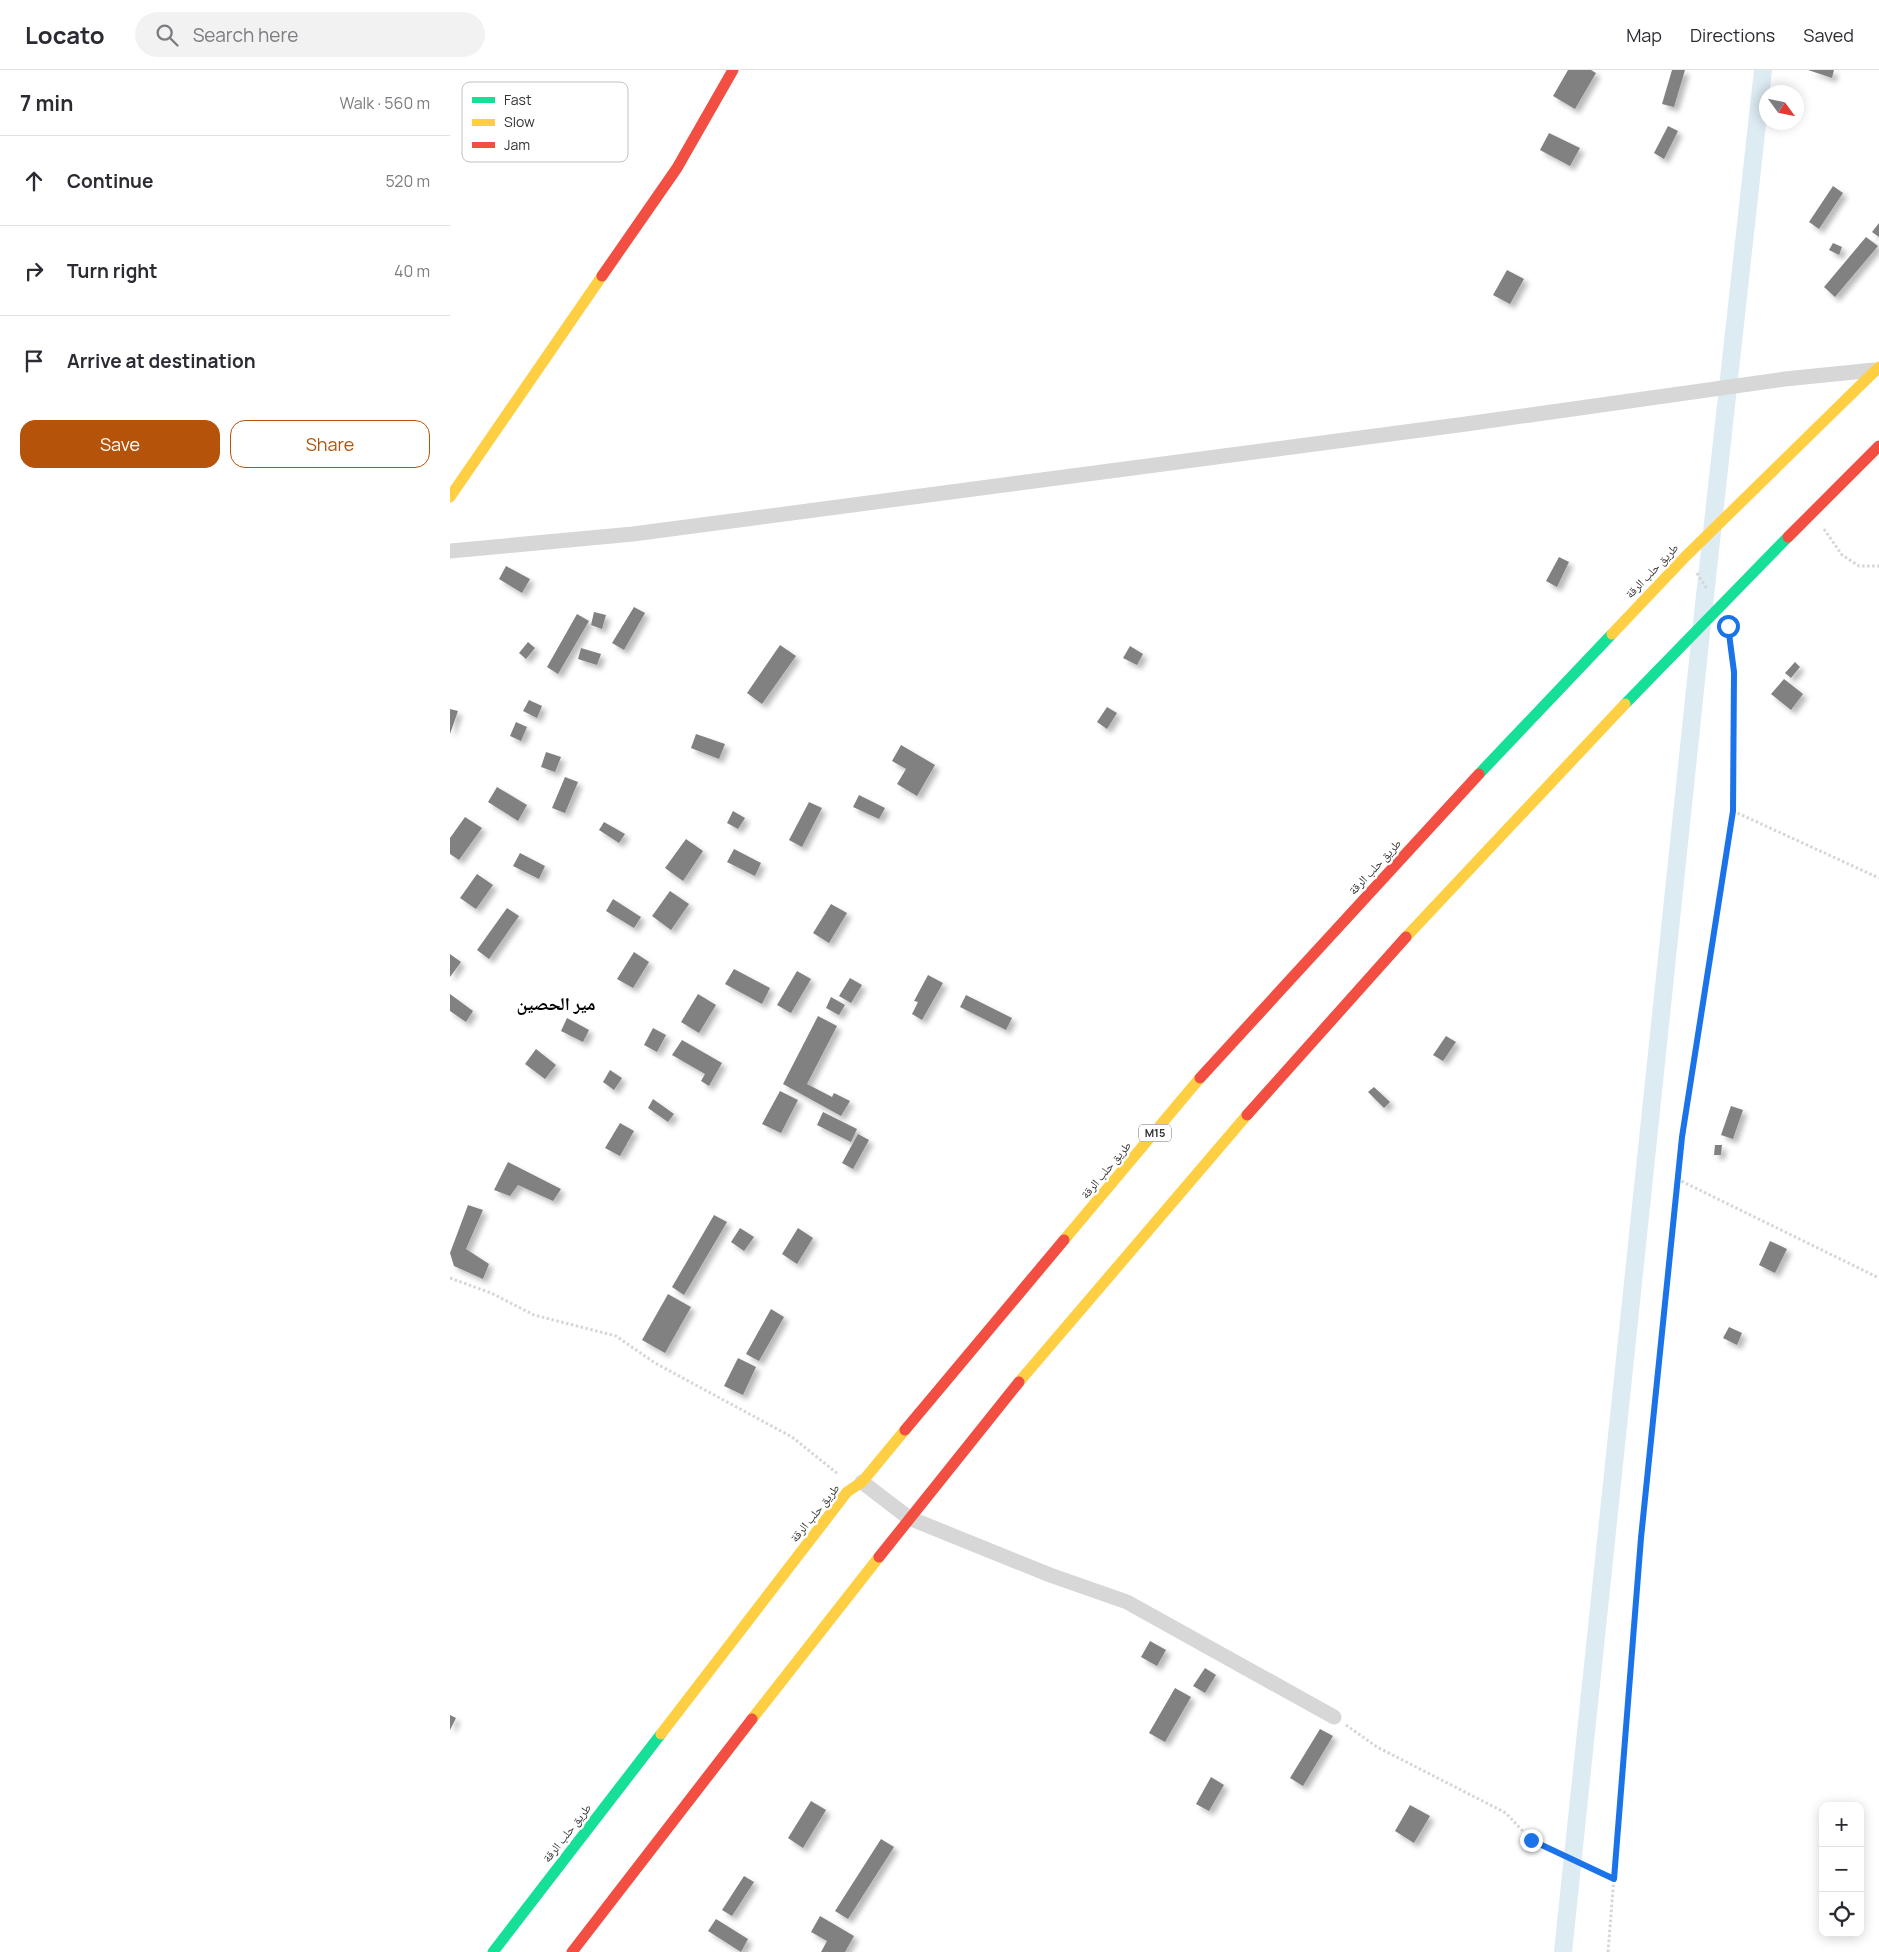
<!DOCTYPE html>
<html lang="en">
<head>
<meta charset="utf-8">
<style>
  :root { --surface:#fff; --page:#f2f2f3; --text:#2b2b33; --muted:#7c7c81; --line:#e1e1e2; --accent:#b45309 }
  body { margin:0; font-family:Manrope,"Noto Naskh Arabic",sans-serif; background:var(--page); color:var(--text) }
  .controls { position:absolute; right:15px; bottom:15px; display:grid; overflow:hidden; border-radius:10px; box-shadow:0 2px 12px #0003 }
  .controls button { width:45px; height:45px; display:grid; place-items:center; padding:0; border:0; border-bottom:1px solid var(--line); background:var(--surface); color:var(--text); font:25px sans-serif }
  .compass { position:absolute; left:1309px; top:15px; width:45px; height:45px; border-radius:50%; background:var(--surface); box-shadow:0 2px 12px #0003; rotate:123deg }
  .stop { position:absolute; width:15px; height:15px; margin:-11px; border:4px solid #1a73e8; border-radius:50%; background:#fff }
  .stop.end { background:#1a73e8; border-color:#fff; box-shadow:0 1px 5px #0008 }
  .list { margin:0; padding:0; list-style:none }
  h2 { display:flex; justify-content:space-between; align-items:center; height:65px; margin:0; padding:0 20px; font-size:21px }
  h2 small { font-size:16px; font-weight:400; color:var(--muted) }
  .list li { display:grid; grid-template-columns:32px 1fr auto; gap:15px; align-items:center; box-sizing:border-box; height:90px; padding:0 20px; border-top:1px solid var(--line) }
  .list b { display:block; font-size:19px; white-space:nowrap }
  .list em { font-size:16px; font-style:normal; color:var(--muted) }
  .actions { display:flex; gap:10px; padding:15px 20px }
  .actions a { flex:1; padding:11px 0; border:1px solid var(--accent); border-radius:15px; text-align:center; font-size:18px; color:var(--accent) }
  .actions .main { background:var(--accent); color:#fff }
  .icon { flex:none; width:28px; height:28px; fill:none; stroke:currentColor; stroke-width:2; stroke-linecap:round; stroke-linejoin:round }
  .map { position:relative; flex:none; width:1429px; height:1882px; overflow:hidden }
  header { display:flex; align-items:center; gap:30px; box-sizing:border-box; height:70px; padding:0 25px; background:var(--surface); border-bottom:1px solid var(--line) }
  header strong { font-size:24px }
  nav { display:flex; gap:28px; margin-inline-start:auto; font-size:18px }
  .search { width:350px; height:45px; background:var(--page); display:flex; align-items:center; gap:12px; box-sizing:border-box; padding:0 18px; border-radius:28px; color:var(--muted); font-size:19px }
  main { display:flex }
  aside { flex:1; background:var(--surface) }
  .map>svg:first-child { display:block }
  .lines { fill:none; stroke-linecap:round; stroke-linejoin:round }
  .canal { stroke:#ddebf3; stroke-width:18 }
  .building { fill:#818181; filter:url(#shadow) }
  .path { stroke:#d6d6d6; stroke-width:3; stroke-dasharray:2.5 2.5; stroke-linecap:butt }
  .street { stroke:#d7d7d7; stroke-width:15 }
  .fast { stroke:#16e098; stroke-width:11 }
  .slow { stroke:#ffcf43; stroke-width:11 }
  .jam { stroke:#f24e42; stroke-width:11 }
  .route { stroke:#1a73e8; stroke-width:6 }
  .labels { text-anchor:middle; stroke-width:5; stroke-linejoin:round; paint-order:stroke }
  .shield { fill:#fff; stroke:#707070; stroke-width:1 }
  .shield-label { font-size:11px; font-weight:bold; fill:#333 }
  .street-label { font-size:12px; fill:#333; stroke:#fff }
  .district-label { font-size:18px; font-weight:bold; fill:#000; stroke:#fff }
  .key { fill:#fff; stroke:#c2c2c2; stroke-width:1 }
  .key-label { font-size:14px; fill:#333 }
</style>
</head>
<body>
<header>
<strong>Locato</strong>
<div class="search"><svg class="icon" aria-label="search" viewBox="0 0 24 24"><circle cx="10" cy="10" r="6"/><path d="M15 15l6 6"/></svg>Search here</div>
<nav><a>Map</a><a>Directions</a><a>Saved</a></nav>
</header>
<main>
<aside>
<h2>7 min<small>Walk · 560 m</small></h2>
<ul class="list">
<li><svg class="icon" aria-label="ahead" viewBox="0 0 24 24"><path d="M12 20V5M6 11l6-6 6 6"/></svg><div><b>Continue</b></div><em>520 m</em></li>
<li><svg class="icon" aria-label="right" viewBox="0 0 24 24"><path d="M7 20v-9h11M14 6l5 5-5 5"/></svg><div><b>Turn right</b></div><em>40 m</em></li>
<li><svg class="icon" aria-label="arrive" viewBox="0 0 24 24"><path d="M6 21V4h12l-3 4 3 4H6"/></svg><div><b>Arrive at destination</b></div></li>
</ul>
<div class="actions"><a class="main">Save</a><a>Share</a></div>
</aside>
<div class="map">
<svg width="1429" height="1882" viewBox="0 0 1429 1882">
  <defs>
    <filter id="shadow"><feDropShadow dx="4.5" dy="4.5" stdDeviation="2.5" flood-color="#0004"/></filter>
  </defs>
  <rect width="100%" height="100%" fill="#fff"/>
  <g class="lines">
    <polyline class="canal" points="1113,1882 1252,553 1313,0"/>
  </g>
  <g class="building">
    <polygon points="1118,0 1141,0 1146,3 1125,39 1103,26"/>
    <polygon points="1222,0 1235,0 1224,37 1212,34"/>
    <polygon points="1358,0 1384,0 1382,8"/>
    <polygon points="1218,56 1228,61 1214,89 1204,83"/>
    <polygon points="1099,63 1130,78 1120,96 1090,80"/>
    <polygon points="1383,116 1393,123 1369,159 1359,152"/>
    <polygon points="1429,153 1429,167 1422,162"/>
    <polygon points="1416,167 1428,176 1385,227 1374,217"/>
    <polygon points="1383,173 1392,177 1389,185 1379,180"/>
    <polygon points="1057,200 1074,209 1060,234 1043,225"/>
    <polygon points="1109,487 1119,492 1107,517 1096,511"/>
    <polygon points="56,496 80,509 72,523 49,509"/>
    <polygon points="184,537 195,543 174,580 162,573"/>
    <polygon points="144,542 156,545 152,559 141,555"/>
    <polygon points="127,544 139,551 108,604 97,597"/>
    <polygon points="78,572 85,578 76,589 69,583"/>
    <polygon points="330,575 346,586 312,634 297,623"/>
    <polygon points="680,576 693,584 687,595 673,588"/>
    <polygon points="131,578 151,584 147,595 128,589"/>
    <polygon points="1345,592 1350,597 1341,608 1335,603"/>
    <polygon points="1334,609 1353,624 1341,640 1321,624"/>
    <polygon points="79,630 92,636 87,648 73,641"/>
    <polygon points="657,637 667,643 657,659 647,652"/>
    <polygon points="0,639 8,641 0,664"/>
    <polygon points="66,652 77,657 71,671 60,666"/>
    <polygon points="246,664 275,674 269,689 241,678"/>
    <polygon points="451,675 485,695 467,726 447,714 456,699 442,691"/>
    <polygon points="96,682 111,687 105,702 91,697"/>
    <polygon points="115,707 128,712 115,743 102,738"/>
    <polygon points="47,717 77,735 68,751 38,732"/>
    <polygon points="409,725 435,738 429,749 403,737"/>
    <polygon points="359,732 372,738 352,777 339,770"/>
    <polygon points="283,741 295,748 288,759 277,753"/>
    <polygon points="15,747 32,758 9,790 0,784 0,768"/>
    <polygon points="154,752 175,764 169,773 149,760"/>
    <polygon points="236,769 253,781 233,811 215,798"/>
    <polygon points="284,779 311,793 305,806 277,792"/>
    <polygon points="70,783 95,796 89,809 63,796"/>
    <polygon points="27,804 43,815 26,839 10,828"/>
    <polygon points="220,821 239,834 221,860 202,846"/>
    <polygon points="163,829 191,847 184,858 156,841"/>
    <polygon points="381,834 397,843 379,873 363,863"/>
    <polygon points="57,838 69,846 39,889 27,880"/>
    <polygon points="184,882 199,892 183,918 167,909"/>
    <polygon points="0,884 11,892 0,907"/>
    <polygon points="284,899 320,918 312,934 275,914"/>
    <polygon points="347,901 361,909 341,943 327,935"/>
    <polygon points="478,905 493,913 472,950 462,944 468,932 464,931"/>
    <polygon points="400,908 412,915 401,933 389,926"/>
    <polygon points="0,924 23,941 16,952 0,941"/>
    <polygon points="248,924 266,935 249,963 231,952"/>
    <polygon points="516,925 562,948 556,960 510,937"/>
    <polygon points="381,927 395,935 389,945 376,938"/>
    <polygon points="368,946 387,956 357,1014 382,1027 384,1023 400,1031 391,1046 333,1014"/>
    <polygon points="117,948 139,960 133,972 111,961"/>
    <polygon points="203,958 216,965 207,982 194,975"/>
    <polygon points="996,966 1006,972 993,991 983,985"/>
    <polygon points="232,970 272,993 259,1016 251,1011 255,1004 222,985"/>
    <polygon points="86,979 106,995 95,1009 75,994"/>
    <polygon points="160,1000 172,1008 164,1020 153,1012"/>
    <polygon points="924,1017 940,1032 934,1038 918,1022"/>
    <polygon points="330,1021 348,1030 331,1063 312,1054"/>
    <polygon points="203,1029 224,1044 218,1052 198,1038"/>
    <polygon points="1281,1036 1293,1040 1283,1069 1271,1065"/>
    <polygon points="373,1042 407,1059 401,1072 367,1055"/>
    <polygon points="170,1053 184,1061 170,1086 155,1078"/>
    <polygon points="408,1064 419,1070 403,1099 392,1093"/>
    <polygon points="1265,1075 1272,1075 1271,1085 1264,1085"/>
    <polygon points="58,1092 111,1119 103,1131 68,1115 60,1126 44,1120"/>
    <polygon points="18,1135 33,1140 16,1179 39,1194 33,1209 4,1196 0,1183"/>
    <polygon points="264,1145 277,1152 234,1225 222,1217"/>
    <polygon points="290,1158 304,1167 294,1181 281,1172"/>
    <polygon points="348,1158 363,1168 347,1194 332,1184"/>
    <polygon points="1320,1171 1337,1179 1325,1203 1309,1195"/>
    <polygon points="218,1224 241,1237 215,1283 192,1270"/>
    <polygon points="321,1239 334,1247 309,1291 296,1284"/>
    <polygon points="1279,1257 1292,1263 1287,1275 1273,1268"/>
    <polygon points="288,1288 306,1297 293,1325 274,1316"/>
    <polygon points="700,1571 716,1580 707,1596 691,1587"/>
    <polygon points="755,1598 766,1605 755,1623 743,1616"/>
    <polygon points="725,1618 741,1627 715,1672 699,1663"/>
    <polygon points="0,1645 6,1648 0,1660"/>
    <polygon points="870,1659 883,1666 853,1716 840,1708"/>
    <polygon points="761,1707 774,1715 759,1741 746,1734"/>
    <polygon points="361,1731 376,1740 353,1778 338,1768"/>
    <polygon points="960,1735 980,1746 964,1773 945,1761"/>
    <polygon points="431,1769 444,1777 398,1849 385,1841"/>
    <polygon points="294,1806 304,1812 282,1846 272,1840"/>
    <polygon points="370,1846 404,1866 395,1882 371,1882 377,1871 361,1862"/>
    <polygon points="266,1849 298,1869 291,1882 258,1861"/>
  </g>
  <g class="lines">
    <g class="path">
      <polyline points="1374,459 1392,485 1409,496 1429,496"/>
      <polyline points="1247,503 1257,519"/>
      <polyline points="1283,741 1429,808"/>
      <polyline points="1227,1109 1429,1208"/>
      <polyline points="0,1208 41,1223 84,1245 166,1266 205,1293 342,1367 388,1404"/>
      <polyline points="896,1655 927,1677 1056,1743 1081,1770 1164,1809"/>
      <polyline points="1158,1882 1191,1468 1232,1067 1283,741 1284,602 1279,557"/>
    </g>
    <g class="street">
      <polyline points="0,481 183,464 1016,354 1335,309 1424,300"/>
      <polyline points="412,1412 459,1448 600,1505 677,1532 884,1647"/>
    </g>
    <g class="fast">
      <polyline points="1175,634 1338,467"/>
      <polyline points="1029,704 1162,564"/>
      <polyline points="43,1882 211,1664"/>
    </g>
    <g class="slow">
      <polyline points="0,427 152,206"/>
      <polyline points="1162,564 1236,486 1429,297"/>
      <polyline points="956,867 1175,634"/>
      <polyline points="614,1170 750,1008"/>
      <polyline points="569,1312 797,1045"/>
      <polyline points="302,1649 429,1487"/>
      <polyline points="211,1664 397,1422 412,1412 455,1360"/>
    </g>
    <g class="jam">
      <polyline points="152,206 227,98 283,0"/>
      <polyline points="1338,467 1429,376"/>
      <polyline points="750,1008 1029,704"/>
      <polyline points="797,1045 956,867"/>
      <polyline points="455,1360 614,1170"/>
      <polyline points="429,1487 569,1312"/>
      <polyline points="122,1882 302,1649"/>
    </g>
  </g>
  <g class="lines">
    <polyline class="route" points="1081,1770 1164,1809 1191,1468 1232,1067 1283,741 1284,602 1278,556"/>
  </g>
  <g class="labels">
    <rect class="shield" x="689" y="1054.5" width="32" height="17" rx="4"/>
    <g class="shield-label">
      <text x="705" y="1067">M15</text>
    </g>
    <g class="street-label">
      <text transform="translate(1202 501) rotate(-46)" y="4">طريق حلب الرقة</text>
      <text transform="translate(925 797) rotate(-47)" y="4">طريق حلب الرقة</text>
      <text transform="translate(656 1100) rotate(-50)" y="4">طريق حلب الرقة</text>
      <text transform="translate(365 1443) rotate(-51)" y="4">طريق حلب الرقة</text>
      <text transform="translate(117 1763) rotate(-52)" y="4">طريق حلب الرقة</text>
    </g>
    <g class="district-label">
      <text x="106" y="940">مير الحصين</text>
    </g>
  </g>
  <rect x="12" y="12" width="166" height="80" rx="8" class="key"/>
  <rect x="22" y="27" width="23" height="6" fill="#16e098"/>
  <rect x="22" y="49" width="23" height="7" fill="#ffcf43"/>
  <rect x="22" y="72" width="23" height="6" fill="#f24e42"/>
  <g class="key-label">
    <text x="54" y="35">Fast</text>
    <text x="54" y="57">Slow</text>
    <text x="54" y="80">Jam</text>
  </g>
</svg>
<div class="controls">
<button>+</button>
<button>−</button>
<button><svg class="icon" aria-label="locate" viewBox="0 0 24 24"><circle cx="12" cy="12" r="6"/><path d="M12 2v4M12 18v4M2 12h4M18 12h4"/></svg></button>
</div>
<svg class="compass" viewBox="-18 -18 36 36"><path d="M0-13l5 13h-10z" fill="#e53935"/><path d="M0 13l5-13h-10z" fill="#7c7c81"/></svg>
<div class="stop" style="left:1278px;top:556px"></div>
<div class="stop end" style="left:1081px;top:1770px"></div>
</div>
</main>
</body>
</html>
